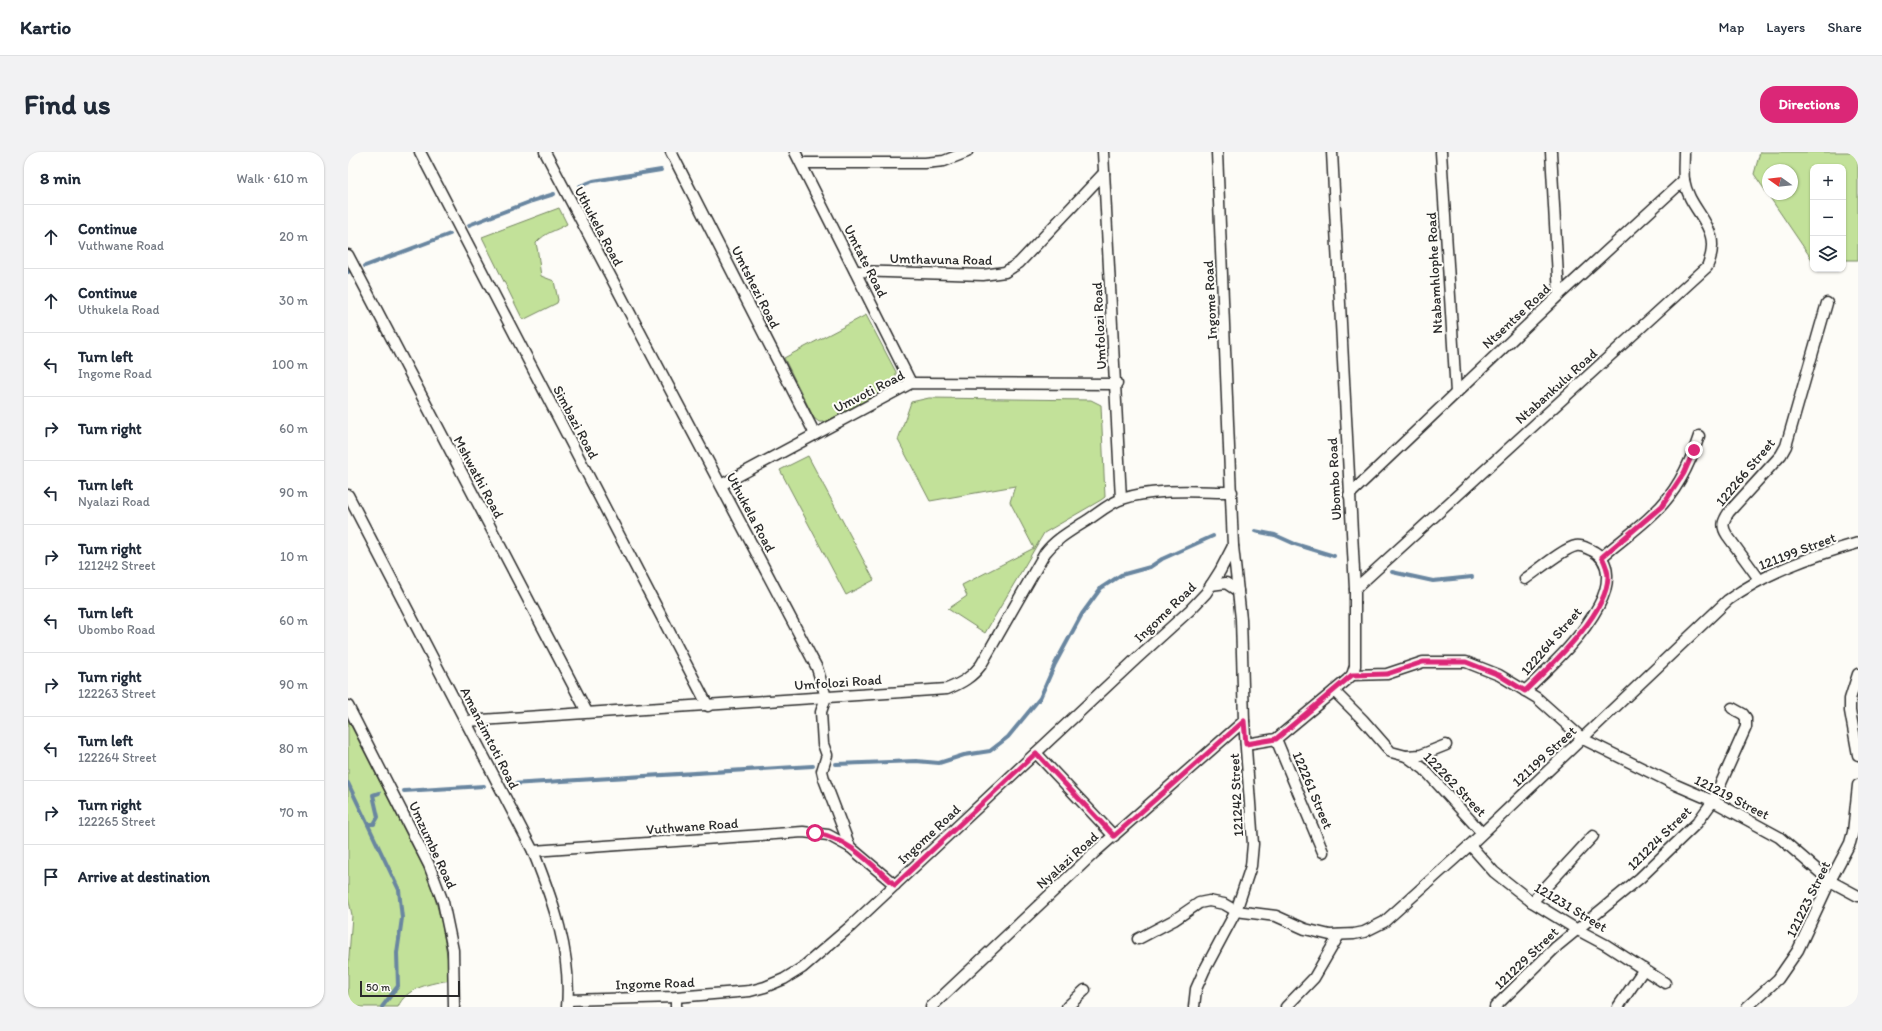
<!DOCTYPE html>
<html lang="en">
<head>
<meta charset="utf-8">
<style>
  :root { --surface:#fff; --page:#f2f2f3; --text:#1f2937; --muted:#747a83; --line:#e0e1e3; --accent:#db2777 }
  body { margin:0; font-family:Itim,sans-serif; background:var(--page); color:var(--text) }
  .controls { position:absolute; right:12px; top:12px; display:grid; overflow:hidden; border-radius:8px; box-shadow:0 1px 3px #0004 }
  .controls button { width:36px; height:36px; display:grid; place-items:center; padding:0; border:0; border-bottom:1px solid var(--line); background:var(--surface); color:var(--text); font:20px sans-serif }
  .compass { position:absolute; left:1414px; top:12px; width:36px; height:36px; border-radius:50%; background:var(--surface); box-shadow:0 1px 3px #0004; rotate:285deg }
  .scale { position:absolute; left:12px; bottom:10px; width:100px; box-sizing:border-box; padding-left:4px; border:2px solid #2b2b2b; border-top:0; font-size:11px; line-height:14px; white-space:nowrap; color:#2b2b2b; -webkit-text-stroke:3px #fdfcf7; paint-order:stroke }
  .stop { position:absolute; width:12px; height:12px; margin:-9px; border:3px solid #db2777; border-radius:50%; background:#fff }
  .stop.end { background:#db2777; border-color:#fff; box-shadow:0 1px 4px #0008 }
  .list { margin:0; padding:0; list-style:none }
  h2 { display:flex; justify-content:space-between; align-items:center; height:52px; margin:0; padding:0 16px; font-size:17px }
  h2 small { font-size:13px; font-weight:400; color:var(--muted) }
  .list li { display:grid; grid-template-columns:26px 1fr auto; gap:12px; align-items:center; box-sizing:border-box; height:64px; padding:0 16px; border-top:1px solid var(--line) }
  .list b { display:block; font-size:15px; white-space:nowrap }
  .list p { margin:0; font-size:13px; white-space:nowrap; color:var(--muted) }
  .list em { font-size:13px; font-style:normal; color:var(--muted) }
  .icon { flex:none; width:22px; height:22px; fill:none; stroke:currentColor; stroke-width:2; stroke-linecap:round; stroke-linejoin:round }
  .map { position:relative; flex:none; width:1510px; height:855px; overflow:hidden; border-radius:16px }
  header { display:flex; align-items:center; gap:24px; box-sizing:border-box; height:56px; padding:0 20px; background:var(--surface); border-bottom:1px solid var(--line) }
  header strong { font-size:19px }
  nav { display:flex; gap:22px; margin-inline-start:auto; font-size:14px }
  .intro { display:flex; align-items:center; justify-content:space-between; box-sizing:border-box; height:96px; padding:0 24px }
  h1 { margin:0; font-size:28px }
  .button { padding:10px 18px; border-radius:16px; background:var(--accent); color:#fff; font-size:14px; font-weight:700 }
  main { display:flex; gap:24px; padding:0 24px }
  aside { flex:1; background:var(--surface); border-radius:16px; box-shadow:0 1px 3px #0004 }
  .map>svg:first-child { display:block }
  .green { fill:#c2e199; stroke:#768662; fill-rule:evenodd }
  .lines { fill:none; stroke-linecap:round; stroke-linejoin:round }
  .stream { stroke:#6986a0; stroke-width:4 }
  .minor-casing { stroke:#2b2b2b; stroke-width:13 }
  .minor { stroke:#fdfcf7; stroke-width:10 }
  .route { stroke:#db2777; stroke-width:5 }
  .labels { text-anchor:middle; stroke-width:4; stroke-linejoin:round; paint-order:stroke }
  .street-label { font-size:14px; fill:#2b2b2b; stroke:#fdfcf7 }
</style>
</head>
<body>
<header>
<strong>Kartio</strong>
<nav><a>Map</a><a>Layers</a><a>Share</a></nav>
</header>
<div class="intro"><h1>Find us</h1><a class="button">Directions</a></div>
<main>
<aside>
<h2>8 min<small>Walk · 610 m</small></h2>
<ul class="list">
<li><svg class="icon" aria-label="ahead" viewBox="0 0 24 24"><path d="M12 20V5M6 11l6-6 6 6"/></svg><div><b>Continue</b><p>Vuthwane Road</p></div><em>20 m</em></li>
<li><svg class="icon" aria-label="ahead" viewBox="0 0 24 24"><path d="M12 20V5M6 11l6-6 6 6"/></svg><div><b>Continue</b><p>Uthukela Road</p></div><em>30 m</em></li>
<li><svg class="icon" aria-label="left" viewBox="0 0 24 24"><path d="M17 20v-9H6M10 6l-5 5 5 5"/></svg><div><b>Turn left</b><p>Ingome Road</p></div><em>100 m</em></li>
<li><svg class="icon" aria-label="right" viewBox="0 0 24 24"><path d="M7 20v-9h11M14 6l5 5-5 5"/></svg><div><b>Turn right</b></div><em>60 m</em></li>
<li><svg class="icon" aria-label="left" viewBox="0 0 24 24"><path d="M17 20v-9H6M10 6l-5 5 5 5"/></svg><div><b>Turn left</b><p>Nyalazi Road</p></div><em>90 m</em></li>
<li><svg class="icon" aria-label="right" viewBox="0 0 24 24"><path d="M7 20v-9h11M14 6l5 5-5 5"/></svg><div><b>Turn right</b><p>121242 Street</p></div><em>10 m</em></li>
<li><svg class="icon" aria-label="left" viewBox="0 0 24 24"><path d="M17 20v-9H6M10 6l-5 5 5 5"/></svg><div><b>Turn left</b><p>Ubombo Road</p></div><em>60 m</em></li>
<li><svg class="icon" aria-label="right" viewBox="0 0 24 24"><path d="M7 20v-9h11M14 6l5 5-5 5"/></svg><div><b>Turn right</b><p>122263 Street</p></div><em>90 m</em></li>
<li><svg class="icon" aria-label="left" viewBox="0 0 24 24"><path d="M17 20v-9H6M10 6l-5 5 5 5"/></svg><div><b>Turn left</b><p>122264 Street</p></div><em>80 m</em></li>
<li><svg class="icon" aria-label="right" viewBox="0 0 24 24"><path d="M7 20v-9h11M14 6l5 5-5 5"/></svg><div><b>Turn right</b><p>122265 Street</p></div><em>70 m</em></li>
<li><svg class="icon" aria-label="arrive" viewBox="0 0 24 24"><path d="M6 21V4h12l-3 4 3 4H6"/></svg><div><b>Arrive at destination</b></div></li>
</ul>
</aside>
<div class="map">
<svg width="1510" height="855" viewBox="0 0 1510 855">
  <rect width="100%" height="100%" fill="#fdfcf7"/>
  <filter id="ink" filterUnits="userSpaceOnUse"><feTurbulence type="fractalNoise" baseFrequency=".025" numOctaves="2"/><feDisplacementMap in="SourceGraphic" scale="8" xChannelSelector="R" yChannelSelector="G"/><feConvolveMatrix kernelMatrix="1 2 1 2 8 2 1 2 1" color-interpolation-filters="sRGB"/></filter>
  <g filter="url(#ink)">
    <g class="green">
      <path d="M1412,0h98v108h-15v-93h-30v94l-59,-87zM1420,18h24v24h-24z"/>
      <path d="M211,56l8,16c-13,8 -20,7 -31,19 3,12 3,22 5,33l13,5 4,19 -1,3 -34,17 -41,-83z"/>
      <polygon points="518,163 548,220 548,228 543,235 477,270 471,270 466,266 436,206"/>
      <polygon points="581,246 743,248 753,253 757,345 753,348 696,381 637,481 600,457 619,444 614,433 686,396 662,350 667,334 582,349 550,288 563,250"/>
      <polygon points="460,304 526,428 498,443 432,318"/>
      <path d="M0,568l82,160 12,44 9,56c-19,3 -45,7 -53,27h-50v-37l4,-55 -4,-18z"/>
    </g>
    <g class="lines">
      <g class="stream">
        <polyline points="232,34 245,29 313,18"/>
        <polyline points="121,73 184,49 206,42"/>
        <polyline points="17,114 102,82"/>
        <polyline points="0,120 2,119"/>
        <polyline points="907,379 927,383 947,392 986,404"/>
        <polyline points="1044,420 1085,429 1124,425"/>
        <polyline points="488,612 568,609 591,611 616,603 642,599 660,585 692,546 707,512 734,462 753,436 773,423 802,415 814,407 865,384"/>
        <polyline points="0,631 51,738 54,766 49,801 50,834 34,855"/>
        <polyline points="163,632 465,614"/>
        <polyline points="56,639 136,634"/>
        <polyline points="20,672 26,672 30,665 25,643 31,641"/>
      </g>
      <defs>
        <g id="minor">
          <polyline points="72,0 360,554"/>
          <polyline points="197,0 469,516 478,545 473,560 475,592 479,603 474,619 476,627 502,695 547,733"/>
          <polyline points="323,0 467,282"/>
          <polyline points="447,0 563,231"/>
          <polyline points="755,0 773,347"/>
          <polyline points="1093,0 1108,241"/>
          <polyline points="1203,0 1211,143"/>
          <polyline points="453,11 577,11 596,9 619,0"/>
          <polyline points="0,103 239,560"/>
          <polyline points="507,119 635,123 657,120 671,111 756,21"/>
          <polyline points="373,333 563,231 769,232"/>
          <path d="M0,343l185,356c20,50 39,102 34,156"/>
          <polyline points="1001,343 1211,143 1336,28"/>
          <path d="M1254,405c17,-15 36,-28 52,-44 22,-20 36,-49 45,-77"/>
          <path d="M1177,427c12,-8 39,-31 51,-33 6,-1 10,2 15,4 22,10 18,37 8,55 -18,34 -47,60 -74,86"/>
          <path d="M1411,427l-32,-44c-6,-9 -4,-14 2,-23l52,-57 5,-9 41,-143"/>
          <polyline points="863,433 878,431 890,439"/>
          <path d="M1007,437l352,-322c18,-41 -17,-52 -23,-87 -1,-9 0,-19 0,-28"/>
          <polyline points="1510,522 1502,547 1502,559 1510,603"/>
          <polyline points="1004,523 1039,522 1075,510 1118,510 1151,523 1189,546 1235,587 1328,633 1365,649 1431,685 1482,729 1510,744"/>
          <polyline points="986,539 1015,568 1043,600 1058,604 1073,603 1098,593"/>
          <polyline points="0,554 81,713 95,750 105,798 106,855"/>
          <path d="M118,569l481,-32c15,-6 25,-12 34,-24l64,-112c10,-13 24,-21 38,-30 12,-7 26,-20 39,-24 33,-11 76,-7 110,-7"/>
          <polyline points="928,587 975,700"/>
          <polyline points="898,592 928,587 999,528 1004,523 1007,514 1007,437 984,0"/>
          <polyline points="688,601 766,684"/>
          <polyline points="1058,604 1076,617 1134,681"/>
          <polyline points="1122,693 1146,720 1184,750 1228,777 1258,793 1317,831"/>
          <polyline points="185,699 455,680 480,683 502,695"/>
          <polyline points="1184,750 1245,684"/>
          <path d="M790,787l36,-19 25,-17 10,-2 15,3 12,7 40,5 29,13 25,6 24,-1 10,-2 20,-10 86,-77 258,-245c39,-28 84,-44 130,-57"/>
          <polyline points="220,848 328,845 402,839 417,835 436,827 454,816 503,774 788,507 842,458 858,441 872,419 885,394 869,0"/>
          <polyline points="328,855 328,845"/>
          <polyline points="583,855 746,701 896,569"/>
          <polyline points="719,855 737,838"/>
          <polyline points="846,855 848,837 856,819 888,759 903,714 905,692 896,569 893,467 885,394"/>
          <polyline points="938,855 966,826 991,783"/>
          <polyline points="1147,855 1208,795 1292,726 1349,671 1365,649 1398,575 1398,566 1395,562 1384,556"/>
          <polyline points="1270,855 1296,817"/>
          <polyline points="1399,855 1430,827 1450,798 1482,729 1502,691 1505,680 1510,633"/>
        </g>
      </defs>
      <use href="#minor" class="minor-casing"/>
      <use href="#minor" class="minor"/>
    </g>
  </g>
  <g class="lines" filter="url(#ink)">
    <path class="route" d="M467,681c33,5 56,31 80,52l141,-132 78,83 130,-115 2,23 30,-5 76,-64 35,-1 36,-12h43l33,13 26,16c25,-25 82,-76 83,-114 0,-7 -3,-14 -6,-20l60,-51 22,-33 10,-23"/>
  </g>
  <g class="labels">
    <g class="street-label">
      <text transform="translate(251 74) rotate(62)" y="5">Uthukela Road</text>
      <text transform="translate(593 107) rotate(1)" y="5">Umthavuna Road</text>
      <text transform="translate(518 109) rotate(63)" y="5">Umtate Road</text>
      <text transform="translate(1086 121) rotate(-93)" y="5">Ntabamhlophe Road</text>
      <text transform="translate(408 135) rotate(63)" y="5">Umtshezi Road</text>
      <text transform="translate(862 148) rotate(-93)" y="5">Ingome Road</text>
      <text transform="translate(1168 164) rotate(-43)" y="5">Ntsentse Road</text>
      <text transform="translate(751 174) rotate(-93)" y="5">Umfolozi Road</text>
      <text transform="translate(1208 234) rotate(-42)" y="5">Ntabankulu Road</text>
      <text transform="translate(521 239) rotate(-27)" y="5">Umvoti Road</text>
      <text transform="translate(228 270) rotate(62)" y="5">Simbazi Road</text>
      <text transform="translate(1397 320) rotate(-50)" y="5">122266 Street</text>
      <text transform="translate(131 325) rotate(62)" y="5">Mshwathi Road</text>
      <text transform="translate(986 327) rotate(-93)" y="5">Ubombo Road</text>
      <text transform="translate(403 360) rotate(62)" y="5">Uthukela Road</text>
      <text transform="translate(1449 399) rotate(-21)" y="5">121199 Street</text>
      <text transform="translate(817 460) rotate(-44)" y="5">Ingome Road</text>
      <text transform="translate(1203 489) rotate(-49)" y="5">122264 Street</text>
      <text transform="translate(490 530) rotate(-4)" y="5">Umfolozi Road</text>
      <text transform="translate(142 586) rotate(63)" y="5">Amanzimtoti Road</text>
      <text transform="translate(1196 604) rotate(-43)" y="5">121199 Street</text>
      <text transform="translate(1107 632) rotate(46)" y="5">122262 Street</text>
      <text transform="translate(965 638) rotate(67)" y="5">122261 Street</text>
      <text transform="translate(888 643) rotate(-93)" y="5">121242 Street</text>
      <text transform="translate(1384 645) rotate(27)" y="5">121219 Street</text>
      <text transform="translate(344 674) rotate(-4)" y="5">Vuthwane Road</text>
      <text transform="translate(581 682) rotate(-43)" y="5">Ingome Road</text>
      <text transform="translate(1311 686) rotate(-45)" y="5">121224 Street</text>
      <text transform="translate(85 693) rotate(65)" y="5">Umzumbe Road</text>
      <text transform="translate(719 708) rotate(-42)" y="5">Nyalazi Road</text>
      <text transform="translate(1460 747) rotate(-64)" y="5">121223 Street</text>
      <text transform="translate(1223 755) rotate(31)" y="5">121231 Street</text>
      <text transform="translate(1178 806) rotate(-44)" y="5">121229 Street</text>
      <text transform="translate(307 831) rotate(-2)" y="5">Ingome Road</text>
    </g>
  </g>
</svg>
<div class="controls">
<button>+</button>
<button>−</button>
<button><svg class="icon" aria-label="layers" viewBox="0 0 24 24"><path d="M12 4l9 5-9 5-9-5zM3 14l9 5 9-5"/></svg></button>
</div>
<svg class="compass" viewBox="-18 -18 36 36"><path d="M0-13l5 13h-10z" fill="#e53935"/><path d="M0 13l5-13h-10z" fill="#747a83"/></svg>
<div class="scale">50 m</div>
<div class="stop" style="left:467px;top:681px"></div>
<div class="stop end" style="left:1346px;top:298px"></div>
</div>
</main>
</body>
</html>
